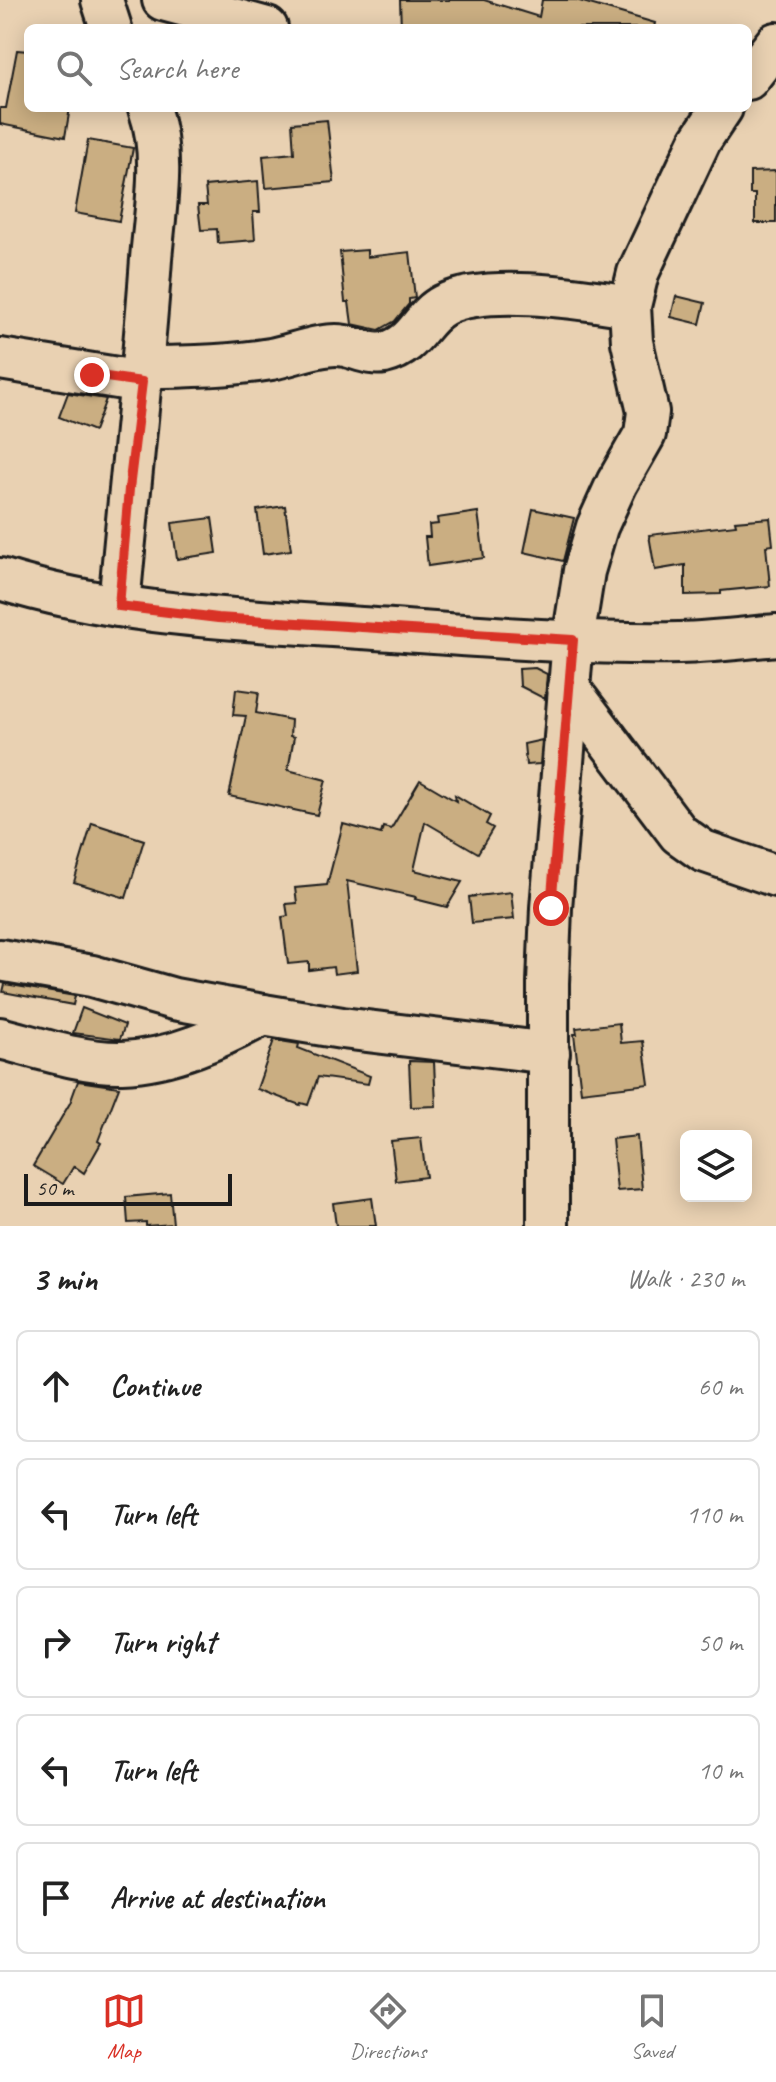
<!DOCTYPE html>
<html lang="en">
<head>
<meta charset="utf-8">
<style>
  :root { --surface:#fff; --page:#f2f2f2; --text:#222; --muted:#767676; --line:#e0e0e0; --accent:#d93025 }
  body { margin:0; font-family:Caveat,sans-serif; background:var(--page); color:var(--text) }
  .controls { position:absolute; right:24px; bottom:24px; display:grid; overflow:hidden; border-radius:12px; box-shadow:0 4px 20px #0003 }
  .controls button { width:72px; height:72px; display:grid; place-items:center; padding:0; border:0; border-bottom:2px solid var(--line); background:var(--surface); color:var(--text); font:40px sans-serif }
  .scale { position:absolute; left:24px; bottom:20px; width:208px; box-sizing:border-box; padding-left:8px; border:4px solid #1c1c1c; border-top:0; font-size:22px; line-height:28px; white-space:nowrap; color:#1c1c1c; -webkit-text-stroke:6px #e9d1b2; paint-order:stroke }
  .stop { position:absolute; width:24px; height:24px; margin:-18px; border:6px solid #d93025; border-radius:50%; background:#fff }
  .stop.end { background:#d93025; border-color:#fff; box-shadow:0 2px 8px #0008 }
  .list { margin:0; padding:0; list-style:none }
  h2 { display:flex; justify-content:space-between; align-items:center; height:104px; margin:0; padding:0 32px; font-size:34px }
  h2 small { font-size:26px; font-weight:400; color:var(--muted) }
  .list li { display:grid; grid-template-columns:52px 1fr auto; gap:24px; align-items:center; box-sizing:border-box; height:112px; margin:0 16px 16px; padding:0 16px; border:2px solid var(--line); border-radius:12px }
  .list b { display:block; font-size:30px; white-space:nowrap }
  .list em { font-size:26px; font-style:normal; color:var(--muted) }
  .icon { flex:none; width:44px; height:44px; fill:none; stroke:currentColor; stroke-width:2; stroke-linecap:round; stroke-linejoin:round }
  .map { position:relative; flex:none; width:776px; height:1226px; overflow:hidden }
  .search { position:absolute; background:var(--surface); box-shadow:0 4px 20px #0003; left:24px; right:24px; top:24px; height:88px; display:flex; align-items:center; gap:20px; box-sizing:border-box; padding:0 28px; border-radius:12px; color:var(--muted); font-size:30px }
  .sheet { height:744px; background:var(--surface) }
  nav { display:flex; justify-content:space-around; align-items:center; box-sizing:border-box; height:112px; border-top:2px solid var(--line); background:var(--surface); font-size:22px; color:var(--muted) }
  nav a { display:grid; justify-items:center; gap:4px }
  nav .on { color:var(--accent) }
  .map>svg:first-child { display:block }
  .building { fill:#caae82; stroke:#1c1c1c; stroke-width:2 }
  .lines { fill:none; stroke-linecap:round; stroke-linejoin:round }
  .minor-casing { stroke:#1c1c1c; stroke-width:46 }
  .minor { stroke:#e9d1b2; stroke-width:40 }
  .route { stroke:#d93025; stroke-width:10 }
</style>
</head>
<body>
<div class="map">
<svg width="776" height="1226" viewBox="0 0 776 1226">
  <rect width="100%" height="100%" fill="#e9d1b2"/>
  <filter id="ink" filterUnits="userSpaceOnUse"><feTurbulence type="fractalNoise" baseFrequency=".0125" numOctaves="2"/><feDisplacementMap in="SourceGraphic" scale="16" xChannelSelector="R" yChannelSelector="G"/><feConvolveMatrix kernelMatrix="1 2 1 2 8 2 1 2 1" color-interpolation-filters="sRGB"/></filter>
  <g filter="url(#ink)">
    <g class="building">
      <polygon points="400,0 484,0 539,17 542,0 576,0 655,23 654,28 401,28"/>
      <polygon points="17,50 28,51 28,108 70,108 65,137 0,124 0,108 6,108"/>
      <polygon points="327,120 334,182 266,188 263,156 294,153 292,123"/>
      <polygon points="88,140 133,148 119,221 75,213"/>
      <polygon points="776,171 776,223 755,223 755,194 750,194 750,172"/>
      <polygon points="258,181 260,212 253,212 255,240 218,243 217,229 201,230 198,205 207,205 205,186"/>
      <polygon points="367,250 367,257 410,252 415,298 409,299 409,304 395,321 379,330 352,324 349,302 345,302 340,252"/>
      <polygon points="676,296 705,303 700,324 671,317"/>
      <polygon points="68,393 106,399 94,431 59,417"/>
      <polygon points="285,506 291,550 263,554 257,510"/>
      <polygon points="533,509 574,518 563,561 524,552"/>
      <polygon points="478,512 484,558 428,566 425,537 430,537 429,525 438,524 437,518"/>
      <polygon points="212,518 217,553 177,559 172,523"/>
      <polygon points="770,518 773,545 766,546 770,586 721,591 721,594 685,595 685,565 655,570 649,535 736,525 735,521"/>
      <polygon points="535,668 547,674 545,699 520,686 519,669"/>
      <polygon points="236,689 259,692 256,713 291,720 290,736 294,737 288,770 326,780 317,815 229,796 246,716 233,715"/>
      <polygon points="542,740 540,764 526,765 524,744"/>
      <polygon points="420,780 456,801 455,795 490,816 486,824 493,828 478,853 425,822 414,870 462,882 447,907 415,899 416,897 347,881 357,971 334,974 333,967 309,970 309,962 288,964 282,917 288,916 286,904 297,903 295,888 327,885 343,824 381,834 383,827 391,829"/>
      <polygon points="92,823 144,840 126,898 74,882"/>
      <polygon points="511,892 514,919 472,923 469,897"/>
      <polygon points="5,984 75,996 73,1005 3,992"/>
      <polygon points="82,1008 125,1025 120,1039 73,1033"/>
      <polygon points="619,1023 621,1043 643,1041 649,1084 581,1092 574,1034 577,1034 576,1028"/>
      <polygon points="274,1040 299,1044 298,1048 370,1076 368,1084 318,1077 308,1105 301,1103 300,1105 257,1089"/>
      <polygon points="409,1061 434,1062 436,1106 411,1107"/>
      <polygon points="78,1081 119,1087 98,1141 101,1143 84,1173 74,1166 63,1184 33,1166 70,1103"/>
      <polygon points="637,1136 642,1189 617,1191 612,1139"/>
      <polygon points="421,1138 426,1177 396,1181 391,1141"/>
      <polygon points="170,1193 173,1224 146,1226 146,1222 128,1223 126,1197"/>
      <polygon points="372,1198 376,1226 336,1226 333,1203"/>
    </g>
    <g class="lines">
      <defs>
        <g id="minor">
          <polyline points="102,0 111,28"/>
          <polyline points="163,0 267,28"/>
          <polyline points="748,79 776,43"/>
          <polyline points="0,359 142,382"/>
          <path d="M144,367c43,0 85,-1 127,-8 21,-4 44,-14 65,-14 17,0 31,11 48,8 33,-8 35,-35 60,-48 44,-22 139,-6 186,1"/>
          <path d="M0,579c111,35 231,40 347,48 110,7 222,18 332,16 33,-1 65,-5 97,-8"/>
          <path d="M119,606c10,-116 24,-231 32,-347 4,-49 15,-103 -2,-151"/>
          <polyline points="568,687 679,834 703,851 776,876"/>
          <polyline points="0,960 92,976 174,999 263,1015 342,1028 549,1053"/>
          <path d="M0,1038c39,10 82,25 122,24 50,-2 98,-24 141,-47"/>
          <polyline points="548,1226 548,983 551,908 573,640 584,571 597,527 617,483 645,434 648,412 632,342 630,306 638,273 700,141 722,108"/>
        </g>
      </defs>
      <use href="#minor" class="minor-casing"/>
      <use href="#minor" class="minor"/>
    </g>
  </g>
  <g class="lines" filter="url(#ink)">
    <polyline class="route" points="92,375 142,382 129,489 119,606 218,618 573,640 551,908"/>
  </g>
</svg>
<div class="controls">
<button><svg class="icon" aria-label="layers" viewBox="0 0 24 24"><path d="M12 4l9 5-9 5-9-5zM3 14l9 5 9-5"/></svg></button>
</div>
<div class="scale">50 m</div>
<div class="stop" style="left:551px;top:908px"></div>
<div class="stop end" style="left:92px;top:375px"></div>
<div class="search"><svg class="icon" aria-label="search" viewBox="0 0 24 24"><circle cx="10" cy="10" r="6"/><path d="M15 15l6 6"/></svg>Search here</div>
</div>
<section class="sheet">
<h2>3 min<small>Walk · 230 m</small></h2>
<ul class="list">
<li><svg class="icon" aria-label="ahead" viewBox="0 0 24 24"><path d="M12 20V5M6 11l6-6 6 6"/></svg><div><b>Continue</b></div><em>60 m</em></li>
<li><svg class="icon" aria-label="left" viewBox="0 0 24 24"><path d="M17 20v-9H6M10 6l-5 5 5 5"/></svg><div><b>Turn left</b></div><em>110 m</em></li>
<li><svg class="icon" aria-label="right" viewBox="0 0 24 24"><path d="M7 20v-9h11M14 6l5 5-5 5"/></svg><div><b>Turn right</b></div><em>50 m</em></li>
<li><svg class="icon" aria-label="left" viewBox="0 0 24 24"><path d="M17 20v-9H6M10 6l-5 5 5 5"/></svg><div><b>Turn left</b></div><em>10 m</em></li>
<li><svg class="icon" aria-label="arrive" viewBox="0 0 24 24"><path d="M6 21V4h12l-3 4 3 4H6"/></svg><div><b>Arrive at destination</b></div></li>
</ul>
</section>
<nav>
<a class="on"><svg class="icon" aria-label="map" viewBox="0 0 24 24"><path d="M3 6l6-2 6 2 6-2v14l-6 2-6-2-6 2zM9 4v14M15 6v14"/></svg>Map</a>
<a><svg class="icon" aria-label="directions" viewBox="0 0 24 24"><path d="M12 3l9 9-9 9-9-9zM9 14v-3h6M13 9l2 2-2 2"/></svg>Directions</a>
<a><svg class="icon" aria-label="saved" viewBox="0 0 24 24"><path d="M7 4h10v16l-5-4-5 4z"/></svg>Saved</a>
</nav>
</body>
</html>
